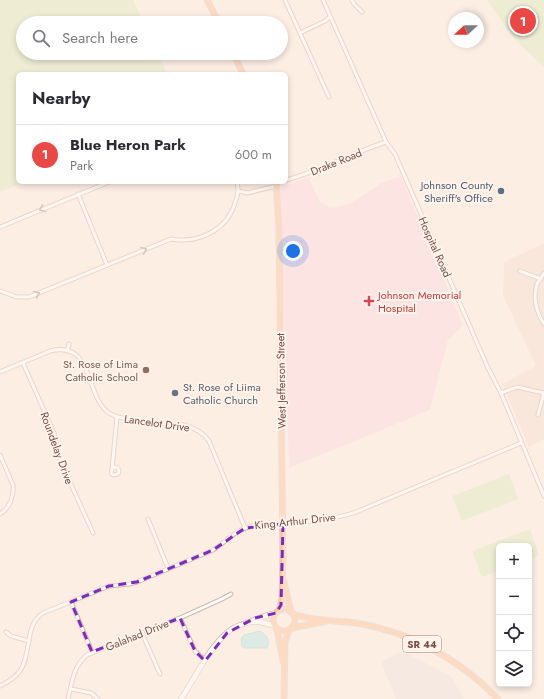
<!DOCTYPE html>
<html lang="en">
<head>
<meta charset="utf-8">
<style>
  :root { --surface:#fff; --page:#f2f2f3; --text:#2b2b33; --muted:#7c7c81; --line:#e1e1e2; --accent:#ea4745 }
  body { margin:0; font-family:Jost,sans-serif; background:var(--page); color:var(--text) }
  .controls { position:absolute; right:12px; bottom:12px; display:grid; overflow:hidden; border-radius:6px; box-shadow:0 2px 6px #0003 }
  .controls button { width:36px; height:36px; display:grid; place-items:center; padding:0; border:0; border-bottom:1px solid var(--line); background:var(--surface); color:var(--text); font:20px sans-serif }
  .compass { position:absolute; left:448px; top:12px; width:36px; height:36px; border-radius:50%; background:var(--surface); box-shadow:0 2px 6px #0003; rotate:248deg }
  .you { position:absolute; left:293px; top:251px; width:14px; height:14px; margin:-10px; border:3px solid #fff; border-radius:50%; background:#1a73e8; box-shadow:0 0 0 6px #1a73e833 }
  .badge { display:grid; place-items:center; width:26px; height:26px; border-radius:50%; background:var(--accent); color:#fff; font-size:13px; font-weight:700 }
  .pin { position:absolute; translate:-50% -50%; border:2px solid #fff; box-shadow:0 1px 4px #0006 }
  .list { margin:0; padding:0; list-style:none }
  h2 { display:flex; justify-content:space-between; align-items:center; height:52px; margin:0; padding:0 16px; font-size:17px }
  h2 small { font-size:13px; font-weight:400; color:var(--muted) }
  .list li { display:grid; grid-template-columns:26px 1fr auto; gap:12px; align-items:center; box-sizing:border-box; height:60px; padding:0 16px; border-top:1px solid var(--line) }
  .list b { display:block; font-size:15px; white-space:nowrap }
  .list p { margin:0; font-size:13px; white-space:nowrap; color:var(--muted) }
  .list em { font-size:13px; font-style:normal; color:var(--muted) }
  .icon { flex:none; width:22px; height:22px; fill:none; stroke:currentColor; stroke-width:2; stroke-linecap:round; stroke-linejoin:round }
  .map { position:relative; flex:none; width:544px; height:699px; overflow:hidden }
  .search { position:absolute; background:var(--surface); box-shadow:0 2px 6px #0003; left:16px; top:16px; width:272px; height:44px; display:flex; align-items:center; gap:10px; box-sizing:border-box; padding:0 14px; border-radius:22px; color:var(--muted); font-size:15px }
  .panel { position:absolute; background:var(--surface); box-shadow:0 2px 6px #0003; left:16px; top:72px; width:272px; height:112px; border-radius:6px }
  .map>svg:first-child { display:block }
  .residential { fill:#f5ded2 }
  .industrial { fill:#ece2de }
  .medical { fill:#fbd7e3 }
  .green { fill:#dbebc2 }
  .water { fill:#b7e7e4; stroke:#9dd9d6 }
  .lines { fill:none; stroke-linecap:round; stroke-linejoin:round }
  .street-casing { stroke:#d1b5ac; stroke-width:5 }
  .secondary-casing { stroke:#d4b4aa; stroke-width:6 }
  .primary-casing { stroke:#d9cecc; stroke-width:7 }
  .street { stroke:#fff; stroke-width:3 }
  .secondary { stroke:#fff; stroke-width:4.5 }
  .primary { stroke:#fdc49a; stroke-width:5 }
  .oneway { stroke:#ad9591 }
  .marked { fill:none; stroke:#7b2cbf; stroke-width:3; stroke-dasharray:8 5; stroke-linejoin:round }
  .service-dot { fill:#5c6f8a; stroke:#fff3eb; stroke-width:1.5 }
  .health-dot { fill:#e0444e; stroke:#fff3eb; stroke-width:1.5 }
  .education-dot { fill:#8d6e63; stroke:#fff3eb; stroke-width:1.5 }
  .worship-dot { fill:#6b7280; stroke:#fff3eb; stroke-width:1.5 }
  .labels { text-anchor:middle; stroke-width:4; stroke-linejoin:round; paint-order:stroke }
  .shield { fill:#fff3eb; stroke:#9f8079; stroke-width:1 }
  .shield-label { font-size:10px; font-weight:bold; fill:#764f48 }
  .street-label { font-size:11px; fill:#764f48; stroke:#fff3eb }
  .service-label { font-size:11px; fill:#4e5e75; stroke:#fff3eb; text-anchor:end }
  .health-label { font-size:11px; fill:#be3a42; stroke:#fff3eb; text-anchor:start }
  .education-label { font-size:11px; fill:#785e54; stroke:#fff3eb; text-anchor:end }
  .worship-label { font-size:11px; fill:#5b616d; stroke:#fff3eb; text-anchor:start }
</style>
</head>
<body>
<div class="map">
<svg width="544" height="699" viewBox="0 0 544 699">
  <rect width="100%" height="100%" fill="#fdeee4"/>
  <polygon class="residential" points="544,243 544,439 529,447 502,384 536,366 503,296 504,262"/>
  <polygon class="industrial" points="402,651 451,676 464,699 396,699 381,662"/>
  <polygon class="medical" points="401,176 463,325 448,340 430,410 289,468 280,188 308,177 320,202 330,208 350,204 381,183"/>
  <g class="green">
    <polygon points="0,0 133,0 144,23 23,23 23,53 158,53 167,74 18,74 18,182 25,182 0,192"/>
    <polygon points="487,0 544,0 544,67 516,41"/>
    <polygon points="509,474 518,499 462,521 452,496"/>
    <polygon points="530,529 539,555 529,559 529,546 499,546 499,571 482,577 472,551"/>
  </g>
  <path class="water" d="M260,631c6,4 11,9 7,17h-23l-2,-2 -1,-8 3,-3z"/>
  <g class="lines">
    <defs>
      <g id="street">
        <polyline points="285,0 329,97"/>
        <polyline points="323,0 386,142 395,154 488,368 501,393 544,496"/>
        <polyline points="352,0 354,4 362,12"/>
        <polyline points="300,33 325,21 330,17"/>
        <path d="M286,180c34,-9 66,-27 100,-38"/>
        <polyline points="239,191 247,193 276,186"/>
        <polyline points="78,194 107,265"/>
        <polyline points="0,227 109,182"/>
        <polyline points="520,271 541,279"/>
        <path d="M544,273c-2,3 -5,7 -7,11 -4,14 -1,28 7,40"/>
        <path d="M0,291l17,6h12l142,-58c27,5 56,-9 64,-36 3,-8 4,-13 2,-21"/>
        <polyline points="67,351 69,344"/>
        <polyline points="23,363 54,433 60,460 93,533"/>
        <path d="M0,372l50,-21c45,-11 34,45 59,62 14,9 58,10 75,12 11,3 19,7 25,16l36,87"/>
        <polyline points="501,393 517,387 544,393"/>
        <polyline points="538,415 544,393"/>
        <path d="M0,455l13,30c1,11 -3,23 -13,29"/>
        <polyline points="112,469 111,473 113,475 118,474 119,471 118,468 115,467 112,469 117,417"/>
        <polyline points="148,519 168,568"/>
        <polyline points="71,602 92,652"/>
        <polyline points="180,618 195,651 205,660"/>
        <polyline points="6,632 11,636 29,641"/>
        <polyline points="142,633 160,674"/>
        <path d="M0,686c8,-4 15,-8 20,-15 12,-17 4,-46 23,-58l66,-27 20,-2 8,-2 76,-32c13,-8 23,-21 39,-24 10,-3 21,-2 31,-2 24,-2 49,-4 73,-12l165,-69"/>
        <polyline points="71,689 91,693 98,699"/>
        <path d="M68,699c4,-16 5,-33 19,-44l93,-37 42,-19 9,-5"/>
      </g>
      <g id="secondary">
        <polyline points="250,622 261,622 275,626"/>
        <path d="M181,699c15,-22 29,-55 51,-70 6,-4 12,-5 18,-7 8,-4 17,-7 26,-9"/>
      </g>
      <g id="primary">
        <polyline points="207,0 219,23"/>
        <polyline points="233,53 243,74"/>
        <polyline points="276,182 279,230 283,554 282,599 279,611"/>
        <polyline points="284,582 291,612"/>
        <circle cx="284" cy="620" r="11"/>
        <path d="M293,614c18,7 42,6 63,9 53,8 105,37 142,76"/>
        <polyline points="292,628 327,621"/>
        <polyline points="277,629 283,661"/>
        <polyline points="284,699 285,642 289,630"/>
      </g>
    </defs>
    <use href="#street" class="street-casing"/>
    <use href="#secondary" class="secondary-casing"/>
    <use href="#primary" class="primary-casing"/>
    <use href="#street" class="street"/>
    <use href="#secondary" class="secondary"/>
    <use href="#primary" class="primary"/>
  </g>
  <defs><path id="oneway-chevron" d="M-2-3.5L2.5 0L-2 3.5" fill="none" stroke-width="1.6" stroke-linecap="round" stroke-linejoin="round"/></defs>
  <g class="oneway">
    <use href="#oneway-chevron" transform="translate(42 209) rotate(157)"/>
    <use href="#oneway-chevron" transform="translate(144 250) rotate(-22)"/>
    <use href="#oneway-chevron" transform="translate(37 294) rotate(-21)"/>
  </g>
  <path d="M0 0H544V699H0ZM283,524l-2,81 -5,8 -21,5 -28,15 -22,28 -10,-10 -15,-33 -88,34 -21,-50 38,-16 28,-4 76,-32 32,-22z" fill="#fdeee4" fill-opacity=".55" fill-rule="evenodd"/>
  <path class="marked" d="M283,524l-2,81 -5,8 -21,5 -28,15 -22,28 -10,-10 -15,-33 -88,34 -21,-50 38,-16 28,-4 76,-32 32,-22z"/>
  <circle class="service-dot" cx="501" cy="191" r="4"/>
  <path class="health-dot" d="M367 295h4v4h4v4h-4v4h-4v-4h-4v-4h4z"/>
  <circle class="education-dot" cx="146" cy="370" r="4"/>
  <circle class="worship-dot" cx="175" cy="393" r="4"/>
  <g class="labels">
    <rect class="shield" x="403" y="636" width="38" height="16" rx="3"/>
    <g class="shield-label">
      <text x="422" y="648">SR 44</text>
    </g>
    <g class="street-label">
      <text transform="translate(336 162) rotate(-22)" y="4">Drake Road</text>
      <text transform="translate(435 247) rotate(66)" y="4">Hospital Road</text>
      <text transform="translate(281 381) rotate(-91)" y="4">West Jefferson Street</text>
      <text transform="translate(157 423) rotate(8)" y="4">Lancelot Drive</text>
      <text transform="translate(57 448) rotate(70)" y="4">Roundelay Drive</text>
      <text transform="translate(295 521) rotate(-6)" y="4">King Arthur Drive</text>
      <text transform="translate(137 635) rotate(-22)" y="4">Galahad Drive</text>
    </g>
    <g class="service-label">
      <text x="493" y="189">Johnson County<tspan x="493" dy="13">Sheriff's Office</tspan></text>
    </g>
    <g class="health-label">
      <text x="378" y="299">Johnson Memorial<tspan x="378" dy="13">Hospital</tspan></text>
    </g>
    <g class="education-label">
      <text x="138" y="368">St. Rose of Lima<tspan x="138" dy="13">Catholic School</tspan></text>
    </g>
    <g class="worship-label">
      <text x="183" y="391">St. Rose of Liima<tspan x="183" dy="13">Catholic Church</tspan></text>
    </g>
  </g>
</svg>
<div class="controls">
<button>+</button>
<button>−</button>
<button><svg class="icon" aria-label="locate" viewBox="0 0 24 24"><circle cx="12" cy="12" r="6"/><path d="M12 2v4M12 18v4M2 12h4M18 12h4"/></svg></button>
<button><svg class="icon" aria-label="layers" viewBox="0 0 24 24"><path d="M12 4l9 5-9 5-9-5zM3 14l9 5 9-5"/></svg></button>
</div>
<svg class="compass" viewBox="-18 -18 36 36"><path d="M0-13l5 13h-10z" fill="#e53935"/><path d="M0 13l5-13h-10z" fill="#7c7c81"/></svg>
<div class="you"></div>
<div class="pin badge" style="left:523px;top:21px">1</div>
<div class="search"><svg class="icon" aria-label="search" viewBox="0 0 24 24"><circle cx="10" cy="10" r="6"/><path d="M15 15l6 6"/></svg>Search here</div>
<section class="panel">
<h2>Nearby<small></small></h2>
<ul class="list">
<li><span class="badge">1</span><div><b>Blue Heron Park</b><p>Park</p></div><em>600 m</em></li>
</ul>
</section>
</div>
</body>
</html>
